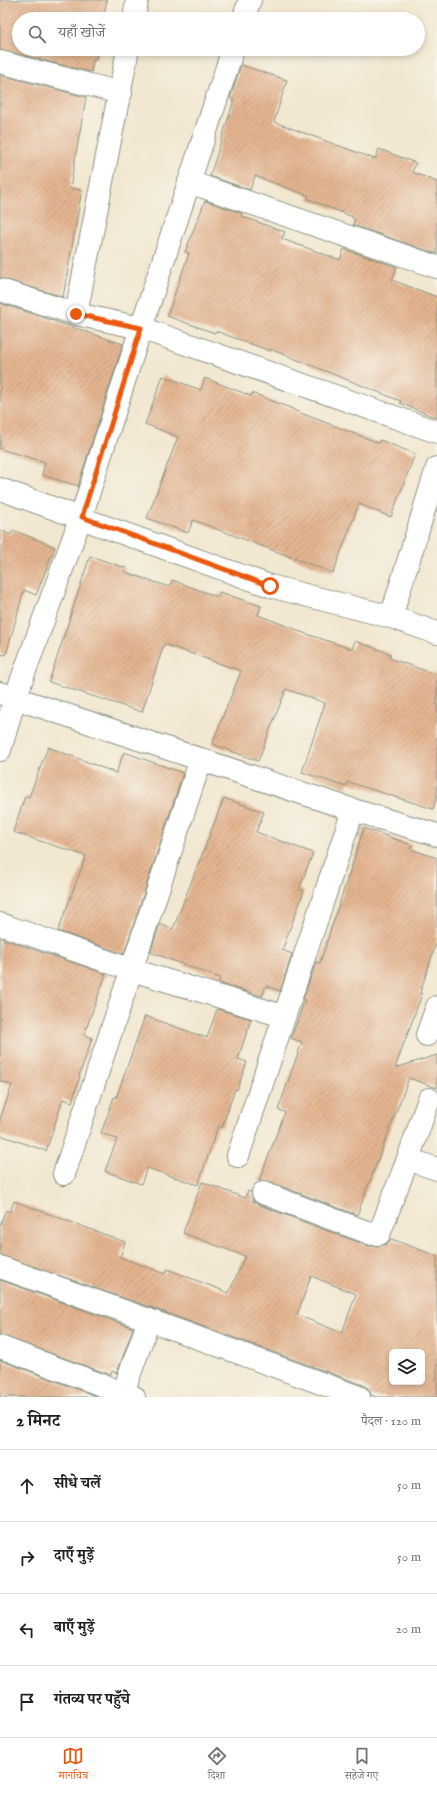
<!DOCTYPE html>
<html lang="hi">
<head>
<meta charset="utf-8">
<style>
  :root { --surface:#fff; --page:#f6f6f6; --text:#202124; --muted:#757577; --line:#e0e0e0; --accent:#ea580c }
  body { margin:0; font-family:"IM FELL English","Noto Serif Devanagari",serif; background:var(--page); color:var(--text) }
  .controls { position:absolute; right:12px; bottom:12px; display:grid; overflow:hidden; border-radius:6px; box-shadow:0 2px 6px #0003 }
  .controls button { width:36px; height:36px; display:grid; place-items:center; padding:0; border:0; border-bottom:1px solid var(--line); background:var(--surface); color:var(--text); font:20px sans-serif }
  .stop { position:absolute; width:12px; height:12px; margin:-9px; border:3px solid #ea580c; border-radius:50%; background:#fff }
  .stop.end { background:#ea580c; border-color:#fff; box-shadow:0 1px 4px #0008 }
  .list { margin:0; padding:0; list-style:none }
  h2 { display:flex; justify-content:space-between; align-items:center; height:52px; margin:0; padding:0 16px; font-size:17px }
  h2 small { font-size:13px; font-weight:400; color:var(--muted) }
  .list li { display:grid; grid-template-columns:26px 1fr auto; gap:12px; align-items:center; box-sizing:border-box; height:72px; padding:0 16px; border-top:1px solid var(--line) }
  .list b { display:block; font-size:15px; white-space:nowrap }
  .list em { font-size:13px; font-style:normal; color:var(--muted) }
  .icon { flex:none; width:22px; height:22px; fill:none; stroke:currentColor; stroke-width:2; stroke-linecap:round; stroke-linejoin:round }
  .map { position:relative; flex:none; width:437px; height:1397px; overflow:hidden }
  .search { position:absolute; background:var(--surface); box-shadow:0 2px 6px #0003; left:12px; right:12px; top:12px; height:44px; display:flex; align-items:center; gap:10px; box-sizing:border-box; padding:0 14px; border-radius:22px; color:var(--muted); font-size:15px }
  .sheet { height:340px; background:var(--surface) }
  nav { display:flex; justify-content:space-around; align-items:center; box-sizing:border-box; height:56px; border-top:1px solid var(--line); background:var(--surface); font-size:11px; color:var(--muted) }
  nav a { display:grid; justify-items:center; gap:2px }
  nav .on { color:var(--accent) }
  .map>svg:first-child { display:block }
  .building { fill:url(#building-hatch); fill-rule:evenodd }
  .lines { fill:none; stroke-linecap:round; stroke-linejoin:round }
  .minor-casing { stroke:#889282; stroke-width:24 }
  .minor { stroke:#fff; stroke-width:22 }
  .route { stroke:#ea580c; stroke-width:5 }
</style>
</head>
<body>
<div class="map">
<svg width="437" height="1397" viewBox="0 0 437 1397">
  <defs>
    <pattern id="building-hatch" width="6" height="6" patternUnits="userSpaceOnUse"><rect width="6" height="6" fill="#e5b590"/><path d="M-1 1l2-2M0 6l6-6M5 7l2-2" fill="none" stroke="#b99476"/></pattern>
  </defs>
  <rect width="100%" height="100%" fill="#f7f3e8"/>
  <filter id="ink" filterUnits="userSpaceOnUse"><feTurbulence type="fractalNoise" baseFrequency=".025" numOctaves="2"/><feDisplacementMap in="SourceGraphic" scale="8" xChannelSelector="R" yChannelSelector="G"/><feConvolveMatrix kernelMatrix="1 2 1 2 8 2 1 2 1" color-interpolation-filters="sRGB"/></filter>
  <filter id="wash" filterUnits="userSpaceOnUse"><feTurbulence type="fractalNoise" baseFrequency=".012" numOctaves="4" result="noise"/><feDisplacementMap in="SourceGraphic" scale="16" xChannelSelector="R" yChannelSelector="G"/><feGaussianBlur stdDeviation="0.9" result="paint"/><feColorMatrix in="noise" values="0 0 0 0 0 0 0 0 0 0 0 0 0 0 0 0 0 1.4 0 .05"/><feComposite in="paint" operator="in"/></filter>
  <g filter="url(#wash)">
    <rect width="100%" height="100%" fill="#f2e7d0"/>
    <g id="blocks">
      <g class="building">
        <polygon points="0,0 107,0 103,19 19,19 19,49 98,49 96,60 93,60 91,72 0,50"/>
        <polygon points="241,65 287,80 274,122 375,159 379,149 416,163 412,172 437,182 437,254 353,225 355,219 352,218 353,217 308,199 309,196 255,176 250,190 210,176 234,100 230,98"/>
        <polygon points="0,75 86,97 70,188 82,190 63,297 0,278"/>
        <polygon points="205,201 242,213 241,216 285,232 282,239 340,260 344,249 397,267 392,280 437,297 437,418 400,403 401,401 270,349 270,351 216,331 215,333 167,316 189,253 185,252"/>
        <polygon points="0,303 123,344 78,486 42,475 45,462 0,449"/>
        <polygon points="163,376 201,390 205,378 251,396 252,393 293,409 293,410 379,443 380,440 415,454 391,517 359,504 333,573 193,520 188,533 147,518 178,437 145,424"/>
        <polygon points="0,530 11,535 13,530 55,547 36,595 24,590 6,655 0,654"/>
        <polygon points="90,556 126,568 125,572 169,587 172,580 218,597 220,592 261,606 258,615 295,629 295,630 352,649 355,641 391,654 389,658 437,675 437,796 433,809 348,782 346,787 302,772 325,703 286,689 258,761 212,744 241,671 164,644 142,712 49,682"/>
        <polygon points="48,747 116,773 124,752 183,773 124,954 58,931 86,856 13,832 25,796 29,797"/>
        <polygon points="224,798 264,812 256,832 313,853 299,889 304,891 282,950 292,954 280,991 266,986 262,996 225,985 218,982 220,978 150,952 160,924 173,929"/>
        <polygon points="364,828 412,845 410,849 437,858 437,940 420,993 422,994 395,1068 437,1055 437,1088 409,1078 357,1215 267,1181 259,1181 285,1112 278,1110 302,1042 291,1038 305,1000 303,999 316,962 320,963"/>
        <polygon points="0,938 106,974 84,1035 92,1038 79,1076 80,1076 72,1102 63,1099 46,1151 0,1135 0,1119 12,1085 0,1081"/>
        <polygon points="217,1009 251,1019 238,1059 247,1062 237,1090 235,1089 222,1128 218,1126 198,1185 147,1168 141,1184 105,1171 117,1139 101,1133 114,1097 116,1098 145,1016 207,1038"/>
        <path d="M202,1182l43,16 3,-7 3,1 2,9 6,4 109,41h11l7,-2 5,-5 46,17v141h-61l-5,-2 -2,-6 -6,-4 -210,-77 -153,-53v-30l6,-15 4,2 4,-11 111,41 -5,15 45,17 2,-5 62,24 16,-37 -62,-23zM311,1276l45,18 -14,39 -45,-18zM392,1352h30v30h-30z"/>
        <polygon points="0,1280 133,1328 117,1373 112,1371 111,1375 0,1335"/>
        <polygon points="0,1360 98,1397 0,1397"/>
      </g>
    </g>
  </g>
  <g filter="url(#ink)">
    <use href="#blocks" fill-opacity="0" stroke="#889282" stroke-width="1"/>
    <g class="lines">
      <defs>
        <g id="minor">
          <polyline points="134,19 137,0"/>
          <polyline points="243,19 250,0"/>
          <polyline points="0,62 121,93"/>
          <polyline points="189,182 437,267"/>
          <polyline points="0,290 76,314 141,328 437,432"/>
          <polyline points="76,314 128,49"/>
          <polyline points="0,489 270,586 391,617 437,633"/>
          <polyline points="391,617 437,468"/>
          <polyline points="0,693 353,810 437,835"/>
          <polyline points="0,750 15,698 81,517 141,328 233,49"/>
          <polyline points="0,924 132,970 283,1016"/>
          <polyline points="427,1035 437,1007"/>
          <polyline points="238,1156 353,810"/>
          <polyline points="408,1159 429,1099"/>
          <polyline points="64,1174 201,759"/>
          <polyline points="263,1193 372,1234 379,1234 408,1159 437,1169"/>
          <polyline points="0,1267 149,1320 359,1397"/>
          <polyline points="0,1347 134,1397"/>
          <polyline points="123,1393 149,1320"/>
        </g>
      </defs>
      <use href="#minor" class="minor-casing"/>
      <use href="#minor" class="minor"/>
    </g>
  </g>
  <g class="lines" filter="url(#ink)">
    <polyline class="route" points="76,314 141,328 82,517 270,586"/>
  </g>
</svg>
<div class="controls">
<button><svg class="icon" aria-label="layers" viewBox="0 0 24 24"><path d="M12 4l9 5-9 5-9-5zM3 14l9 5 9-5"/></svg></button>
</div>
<div class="stop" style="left:270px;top:586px"></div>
<div class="stop end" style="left:76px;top:314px"></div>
<div class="search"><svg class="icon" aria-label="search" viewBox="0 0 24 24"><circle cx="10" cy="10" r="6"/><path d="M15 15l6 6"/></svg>यहाँ खोजें</div>
</div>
<section class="sheet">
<h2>2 मिनट<small>पैदल · 120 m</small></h2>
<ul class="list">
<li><svg class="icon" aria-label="ahead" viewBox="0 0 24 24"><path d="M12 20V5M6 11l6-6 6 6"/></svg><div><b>सीधे चलें</b></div><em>50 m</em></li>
<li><svg class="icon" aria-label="right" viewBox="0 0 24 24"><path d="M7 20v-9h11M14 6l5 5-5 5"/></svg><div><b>दाएँ मुड़ें</b></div><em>50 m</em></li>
<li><svg class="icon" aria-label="left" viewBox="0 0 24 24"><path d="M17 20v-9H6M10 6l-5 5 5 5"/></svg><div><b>बाएँ मुड़ें</b></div><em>20 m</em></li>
<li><svg class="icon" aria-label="arrive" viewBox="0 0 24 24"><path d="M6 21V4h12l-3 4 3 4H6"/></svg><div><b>गंतव्य पर पहुँचे</b></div></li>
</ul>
</section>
<nav>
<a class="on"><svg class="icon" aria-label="map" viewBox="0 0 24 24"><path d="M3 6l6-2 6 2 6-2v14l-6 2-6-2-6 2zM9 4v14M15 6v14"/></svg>मानचित्र</a>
<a><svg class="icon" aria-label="directions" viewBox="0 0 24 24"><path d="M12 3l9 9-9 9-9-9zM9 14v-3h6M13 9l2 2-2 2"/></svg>दिशा</a>
<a><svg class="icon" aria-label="saved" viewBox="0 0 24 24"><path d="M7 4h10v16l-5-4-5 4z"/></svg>सहेजे गए</a>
</nav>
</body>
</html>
